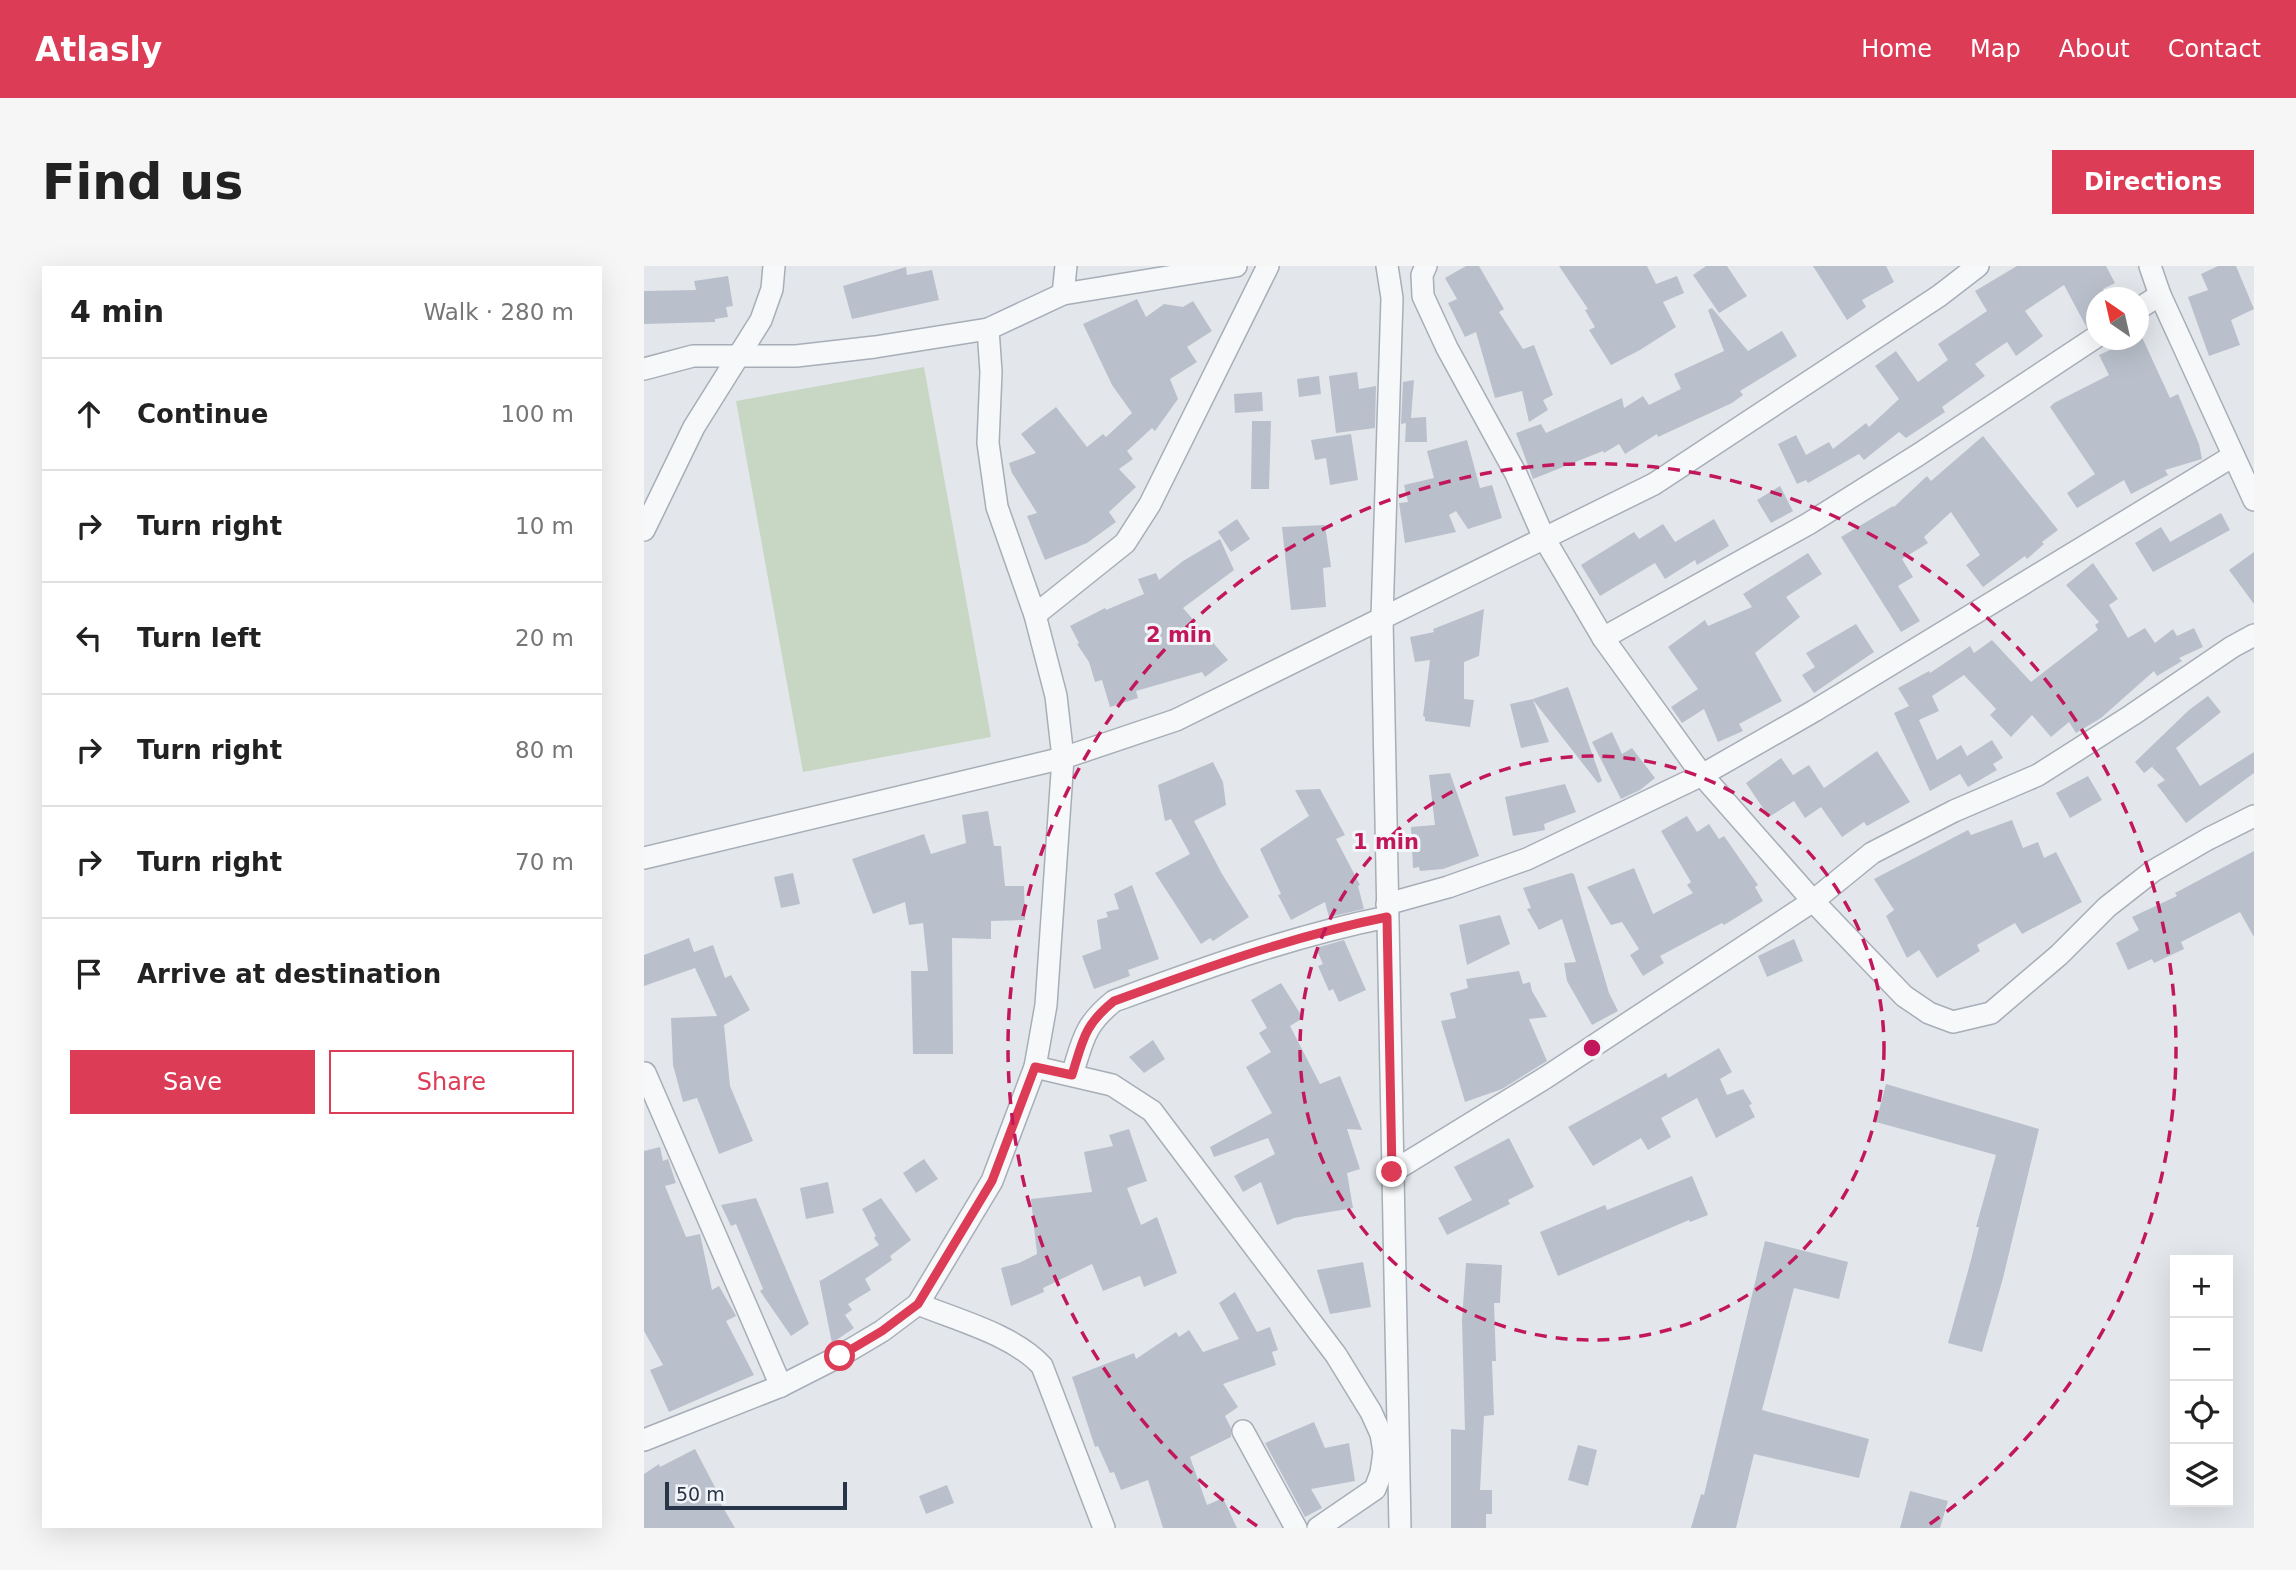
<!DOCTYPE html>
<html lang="en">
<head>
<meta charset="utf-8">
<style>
  :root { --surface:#fff; --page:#f6f6f6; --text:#222; --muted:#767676; --line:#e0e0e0; --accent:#dd3c57 }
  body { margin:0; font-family:"DejaVu Sans",sans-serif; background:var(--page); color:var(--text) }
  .controls { position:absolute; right:21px; bottom:21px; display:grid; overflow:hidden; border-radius:0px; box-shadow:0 7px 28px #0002 }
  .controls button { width:63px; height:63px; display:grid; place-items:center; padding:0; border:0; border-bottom:2px solid var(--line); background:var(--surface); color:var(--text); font:35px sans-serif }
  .compass { position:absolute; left:1442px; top:21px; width:63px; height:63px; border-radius:50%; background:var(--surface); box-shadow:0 7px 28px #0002; rotate:326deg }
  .scale { position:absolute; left:21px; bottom:18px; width:182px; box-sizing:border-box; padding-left:7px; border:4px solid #283447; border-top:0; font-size:19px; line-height:24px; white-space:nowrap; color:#283447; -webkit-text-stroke:5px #f3f6f9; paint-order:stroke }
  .stop { position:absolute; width:21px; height:21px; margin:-16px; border:5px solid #dd3c57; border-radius:50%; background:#fff }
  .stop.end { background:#dd3c57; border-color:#fff; box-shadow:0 2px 7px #0008 }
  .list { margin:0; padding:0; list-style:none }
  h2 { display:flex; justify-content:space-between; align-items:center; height:91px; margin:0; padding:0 28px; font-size:30px }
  h2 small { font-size:23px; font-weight:400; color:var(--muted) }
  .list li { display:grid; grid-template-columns:46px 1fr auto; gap:21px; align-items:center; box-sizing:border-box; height:112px; padding:0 28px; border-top:2px solid var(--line) }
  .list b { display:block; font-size:26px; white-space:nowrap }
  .list em { font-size:23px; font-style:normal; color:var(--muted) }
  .actions { display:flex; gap:14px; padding:21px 28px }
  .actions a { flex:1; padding:16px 0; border:2px solid var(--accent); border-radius:0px; text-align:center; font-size:24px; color:var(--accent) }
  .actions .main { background:var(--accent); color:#fff }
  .icon { flex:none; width:38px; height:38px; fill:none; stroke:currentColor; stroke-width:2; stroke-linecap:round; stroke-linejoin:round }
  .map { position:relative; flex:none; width:1610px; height:1262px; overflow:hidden; border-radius:0px }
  header { display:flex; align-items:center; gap:42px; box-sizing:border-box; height:98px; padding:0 35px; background:var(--accent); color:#fff }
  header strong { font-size:33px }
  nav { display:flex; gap:38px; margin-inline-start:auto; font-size:24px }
  .intro { display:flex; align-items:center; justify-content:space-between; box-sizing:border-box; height:168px; padding:0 42px }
  h1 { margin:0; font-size:49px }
  .button { padding:18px 32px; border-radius:0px; background:var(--accent); color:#fff; font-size:24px; font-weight:700 }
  main { display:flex; gap:42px; padding:0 42px }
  aside { flex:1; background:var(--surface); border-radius:0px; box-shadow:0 7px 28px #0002 }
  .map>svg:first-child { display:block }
  .green { fill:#c8d7c3 }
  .building { fill:#b9c0cb }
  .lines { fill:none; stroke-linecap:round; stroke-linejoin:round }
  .minor-casing { stroke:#a7aeb7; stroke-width:24 }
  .minor { stroke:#f6f8fa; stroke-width:21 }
  .route { stroke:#dd3c57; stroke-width:9 }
  .ring { fill:none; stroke:#c2185b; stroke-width:3.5; stroke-dasharray:12 9 }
  .centre { fill:#c2185b; stroke:#f3f6f9; stroke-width:3.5 }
  .ring-label { font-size:21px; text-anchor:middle; font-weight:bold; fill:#c2185b; stroke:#f3f6f9; stroke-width:6; stroke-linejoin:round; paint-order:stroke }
</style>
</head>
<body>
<header>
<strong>Atlasly</strong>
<nav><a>Home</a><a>Map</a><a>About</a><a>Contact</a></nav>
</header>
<div class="intro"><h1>Find us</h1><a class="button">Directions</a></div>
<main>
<aside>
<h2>4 min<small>Walk · 280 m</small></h2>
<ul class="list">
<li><svg class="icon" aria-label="ahead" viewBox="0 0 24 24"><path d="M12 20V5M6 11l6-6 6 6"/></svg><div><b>Continue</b></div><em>100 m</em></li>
<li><svg class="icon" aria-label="right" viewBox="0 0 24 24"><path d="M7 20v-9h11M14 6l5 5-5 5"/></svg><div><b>Turn right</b></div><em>10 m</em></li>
<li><svg class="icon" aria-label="left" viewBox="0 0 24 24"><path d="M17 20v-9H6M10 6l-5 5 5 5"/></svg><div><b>Turn left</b></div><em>20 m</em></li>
<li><svg class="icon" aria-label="right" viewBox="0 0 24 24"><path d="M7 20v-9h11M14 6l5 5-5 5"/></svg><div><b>Turn right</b></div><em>80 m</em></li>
<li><svg class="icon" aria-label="right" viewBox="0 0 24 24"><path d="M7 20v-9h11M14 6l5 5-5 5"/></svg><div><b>Turn right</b></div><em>70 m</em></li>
<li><svg class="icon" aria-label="arrive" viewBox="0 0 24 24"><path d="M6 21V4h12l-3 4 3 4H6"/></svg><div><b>Arrive at destination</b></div></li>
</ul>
<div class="actions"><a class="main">Save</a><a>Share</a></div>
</aside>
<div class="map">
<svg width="1610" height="1262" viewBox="0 0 1610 1262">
  <rect width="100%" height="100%" fill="#e3e7ec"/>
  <polygon class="green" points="280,101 347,471 159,506 92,135"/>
  <g class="building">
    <polygon points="822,0 835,0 860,43 855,46 879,83 890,79 909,129 899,134 904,144 885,156 878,125 851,132 832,66 821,71 804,37 813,33 801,12"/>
    <polygon points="915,0 1003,0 1012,18 1033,10 1040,27 1019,36 1032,61 996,84 967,99 945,64 951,61 941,44 944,43"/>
    <polygon points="1062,0 1083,0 1103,30 1075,47 1049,9"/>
    <polygon points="1169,0 1242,0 1250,16 1218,34 1222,41 1203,54"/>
    <polygon points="1373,0 1462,0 1471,17 1459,23 1464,32 1452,32 1452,58 1443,62 1420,19 1381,45 1399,70 1372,90 1363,76 1331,98 1341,110 1298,141 1301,146 1262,172 1255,166 1220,194 1215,188 1164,217 1162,214 1153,218 1134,178 1152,169 1162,189 1185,176 1189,183 1222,157 1225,161 1255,133 1231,100 1252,85 1274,116 1304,94 1294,78 1343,45 1331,25"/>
    <polygon points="1574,0 1592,0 1610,43 1587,54 1596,79 1565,90 1544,31 1564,24 1557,8"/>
    <polygon points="262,1 263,9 288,4 295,34 208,53 199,20"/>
    <polygon points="84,10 89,40 82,41 84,51 71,53 71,56 0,58 0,25 52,24 50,15"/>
    <polygon points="493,33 502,51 520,38 539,41 549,35 568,65 543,81 553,96 526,113 534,133 511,165 508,162 483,185 489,193 475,203 492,221 465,246 472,256 443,277 401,294 383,250 393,247 368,207 365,197 392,187 377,168 412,141 443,181 459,168 462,171 488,147 468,119 439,58"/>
    <polygon points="1068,42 1104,85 1138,65 1153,90 1096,125 1099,129 1088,137 1014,171 1013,168 981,188 975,178 960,187 959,185 889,213 872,167 897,158 902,167 978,132 980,142 999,130 1005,139 1037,123 1030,108 1080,85 1064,44"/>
    <polygon points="1497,69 1526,132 1534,128 1555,178 1558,193 1521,204 1524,209 1487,228 1480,214 1433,242 1423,227 1451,208 1406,141 1410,137 1465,109 1455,89 1488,74 1494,74"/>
    <polygon points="713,106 715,123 732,120 731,162 692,167 685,110"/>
    <polygon points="675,110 677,128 655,131 653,113"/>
    <polygon points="770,114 767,152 782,151 783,176 761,176 762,157 757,158 759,116"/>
    <polygon points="618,126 619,145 591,147 590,128"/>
    <polygon points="608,155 627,155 625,223 607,223"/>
    <polygon points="707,168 714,214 686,219 682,192 671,194 667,174"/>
    <polygon points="1339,170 1414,264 1398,276 1400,278 1383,293 1381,290 1339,321 1322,299 1336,289 1307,246 1280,271 1284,277 1258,293 1269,311 1254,320 1276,355 1257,366 1197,271 1249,240 1250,241 1283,210 1287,215"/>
    <polygon points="823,174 836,222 848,219 858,252 824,263 812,245 805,249 812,266 761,277 755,237 764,236 760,219 790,212 783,185"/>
    <polygon points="1136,220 1149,245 1127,257 1113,234"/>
    <polygon points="1577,247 1586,264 1509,306 1491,277 1517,261 1530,282 1526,276"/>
    <polygon points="593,253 606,273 587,286 574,266"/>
    <polygon points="1070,253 1085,280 1053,299 1051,294 1021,313 1011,297 956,330 937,299 990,266 995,273 1019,258 1031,276"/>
    <polygon points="681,259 687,301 679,302 682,341 647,344 638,261"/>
    <polygon points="576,273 590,304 539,342 584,394 561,411 558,406 492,425 494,432 466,441 458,414 451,416 445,396 433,378 435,377 426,360 461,342 462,344 500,328 494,313 512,307 515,314 539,295"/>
    <polygon points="1610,286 1610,338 1585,304"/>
    <polygon points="1164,287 1178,308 1142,331 1156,351 1111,387 1138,435 1095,458 1099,465 1074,476 1060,443 1038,457 1027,441 1054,423 1024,381 1061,354 1064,360 1108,341 1099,328"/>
    <polygon points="1449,297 1474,333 1465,339 1484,372 1501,362 1511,377 1529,363 1533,370 1550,362 1559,381 1535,392 1538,395 1513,410 1510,405 1457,452 1432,467 1425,456 1407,471 1388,449 1367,471 1346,449 1352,443 1320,409 1288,430 1295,445 1275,454 1293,494 1317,479 1323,490 1348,474 1359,492 1349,498 1353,504 1324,521 1316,508 1286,525 1250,447 1265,440 1254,422 1285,405 1286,407 1326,380 1330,387 1348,374 1387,416 1454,364 1451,359 1455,356 1422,319"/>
    <polygon points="840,343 835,390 820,396 820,433 830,434 826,461 781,455 781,451 779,450 786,394 771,396 766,371 790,366 789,363"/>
    <polygon points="1212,358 1230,386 1170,427 1158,409 1171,401 1162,387"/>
    <polygon points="924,421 958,515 954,517 889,434 905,476 877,482 866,438 889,433"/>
    <polygon points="1564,430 1577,446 1532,482 1556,520 1610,486 1610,507 1542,557 1513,519 1521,514 1508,501 1514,496 1500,507 1491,496 1545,444"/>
    <polygon points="968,466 978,488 988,482 1011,512 996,524 977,533 948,476"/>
    <polygon points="1233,485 1266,536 1223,560 1220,556 1198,571 1177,541 1161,552 1150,535 1125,551 1102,517 1137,492 1149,509 1165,499 1180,522"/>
    <polygon points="569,496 579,516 582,539 550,555 578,608 605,651 569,675 566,672 557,678 511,607 546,588 527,553 521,555 514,519"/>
    <polygon points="806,507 835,590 799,603 776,605 775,601 769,602 767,561 791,559 785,509"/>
    <polygon points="1444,510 1458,534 1426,552 1412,527"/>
    <polygon points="921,518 932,546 900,558 901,564 869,570 861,531"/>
    <polygon points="676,523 701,569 692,573 716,619 714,620 720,643 685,651 681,636 647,654 634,629 637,628 616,583 665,550 651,524"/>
    <polygon points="344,545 350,580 357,580 361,620 380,620 381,654 347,655 347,673 308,672 309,788 269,788 267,705 284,705 279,657 265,659 261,636 229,648 208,593 280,568 287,588 322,577 318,549"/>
    <polygon points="1043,550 1053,566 1065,558 1075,573 1080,570 1114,619 1111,621 1119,635 1080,659 1078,657 1016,690 1020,697 999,710 986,689 995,683 978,656 967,659 943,621 990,602 1009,648 1049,627 1043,619 1047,616 1017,565"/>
    <polygon points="1368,554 1379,582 1394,576 1400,592 1412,586 1438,636 1378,668 1371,657 1333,679 1336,685 1293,712 1275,684 1263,692 1242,650 1250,644 1230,613 1324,564 1327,569"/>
    <polygon points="1610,585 1610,671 1596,646 1537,676 1540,683 1510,697 1508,693 1484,704 1472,677 1495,664 1488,651 1533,630 1531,627"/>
    <polygon points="149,607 156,638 137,642 130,611"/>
    <polygon points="927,607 930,608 965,727 974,745 948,759 923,715 920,697 932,696 918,653 895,664 883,643 887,642 879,622"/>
    <polygon points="488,619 515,693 484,704 486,710 450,723 438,690 457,683 453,654 464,651 462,646 475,643 470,628"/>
    <polygon points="856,649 866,678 823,699 815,659"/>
    <polygon points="45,672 50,686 69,679 81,712 87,709 106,744 80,759 86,820 109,875 75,888 53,832 39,836 29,799 27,752 73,750 51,702 0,720 0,689"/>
    <polygon points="1150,673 1159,695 1123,711 1114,690"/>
    <polygon points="700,674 722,724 695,736 689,723 685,725 674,700 679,698 672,682"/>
    <polygon points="875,705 879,718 886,716 888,725 903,751 885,753 903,795 858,823 821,836 797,755 812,752 806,727 824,722 822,713"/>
    <polygon points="637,717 659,752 646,760 676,818 696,810 718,864 703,863 716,903 703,907 709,942 650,952 633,959 617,916 599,926 590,910 631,888 624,872 570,891 566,881 628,847 602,801 627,786 615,767 623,762 607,734"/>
    <polygon points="509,774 521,793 500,807 485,791"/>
    <polygon points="1075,782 1088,806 1076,813 1083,829 1099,823 1108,838 1105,839 1111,851 1072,872 1053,832 1017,852 1027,871 1004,884 997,872 949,900 924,861 1022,807 1024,812"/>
    <polygon points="1242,818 1395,863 1359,1012 1338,1086 1304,1077 1327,994 1335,961 1332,961 1352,889 1232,856"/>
    <polygon points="485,863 503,915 483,922 497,959 513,951 533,1007 500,1021 496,1010 459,1025 448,998 399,1022 400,1026 367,1040 357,1002 375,997 393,988 387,933 448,926 440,886 469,880 465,869"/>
    <polygon points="865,872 890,921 864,934 866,938 803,969 794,952 828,934 810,901"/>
    <polygon points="16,881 19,895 24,893 32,917 21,920 42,971 56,968 68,1024 75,1020 91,1048 92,1050 82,1055 110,1109 25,1146 6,1104 19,1099 0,1065 0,885"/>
    <polygon points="280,893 294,913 272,927 259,907"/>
    <polygon points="1048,910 1064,949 1046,956 1045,954 914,1010 896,966 961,939 963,944"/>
    <polygon points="184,916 190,947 162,953 156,922"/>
    <polygon points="112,932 165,1058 147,1070 116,1025 119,1023 92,958 87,960 77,939"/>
    <polygon points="237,932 267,974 246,990 248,994 221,1013 227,1024 204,1038 208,1044 201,1049 210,1062 188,1077 175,1013 176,1015 235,979 230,972 232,970 218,943"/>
    <polygon points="1121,975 1204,996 1195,1033 1150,1022 1118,1144 1225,1173 1215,1212 1110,1188 1092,1262 1047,1262 1057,1228 1060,1229"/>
    <polygon points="719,996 727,1041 686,1048 673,1004"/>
    <polygon points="822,997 858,999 856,1037 850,1037 852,1095 848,1095 850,1149 840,1150 836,1224 848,1224 848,1248 842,1248 842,1262 807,1262 807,1163 821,1164 818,1054"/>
    <polygon points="591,1026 613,1066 626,1061 634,1084 628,1086 632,1099 579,1118 594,1141 581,1150 587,1162 587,1171 546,1191 563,1239 579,1232 593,1262 519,1262 504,1214 477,1224 470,1206 466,1207 454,1180 451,1181 428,1111 490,1087 492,1093 532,1066 535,1071 545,1064 559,1086 595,1073 575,1037"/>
    <polygon points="670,1156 681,1182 705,1177 711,1215 667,1223 678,1242 661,1251 621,1177"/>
    <polygon points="934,1179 953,1184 944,1220 924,1214"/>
    <polygon points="51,1183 73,1225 70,1226 91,1262 0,1262 0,1208 15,1198 16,1201"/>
    <polygon points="303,1219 310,1237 282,1248 275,1230"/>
    <polygon points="1266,1225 1304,1235 1296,1262 1256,1262"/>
  </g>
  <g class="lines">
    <defs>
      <g id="minor">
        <polyline points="743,0 748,32 738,352 756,1262"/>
        <polyline points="782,0 778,9 779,30 803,82 872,208 900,272 959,372 1058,509 1169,635 1260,730 1285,747 1309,756 1347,747 1415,689 1463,641 1509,605 1564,573 1610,550"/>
        <polyline points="1506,0 1516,29 1610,234"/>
        <polyline points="419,28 422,0"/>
        <polyline points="1494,43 1516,29"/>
        <polyline points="0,103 49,90 152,90 231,81 344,63 419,28 592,0"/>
        <polyline points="0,264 50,161 117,54 128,23 130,0"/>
        <polyline points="391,349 481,277 506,238 624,0"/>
        <polyline points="959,372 1164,258 1274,189 1452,71"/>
        <polyline points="0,592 419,492 532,454 1010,218 1295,30 1334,0"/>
        <polyline points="743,638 804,621 883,593 1058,509 1170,445 1589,190"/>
        <polyline points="391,801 468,819 508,845 692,1089 727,1146 737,1168 740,1186 737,1207 731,1223 674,1262"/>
        <polyline points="1,807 137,1120"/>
        <path d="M428,809c11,-35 12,-50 42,-74 91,-33 178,-65 273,-84"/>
        <polyline points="748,906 901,812 1169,635 1228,587 1310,545 1394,509 1488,449 1588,381 1610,369"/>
        <path d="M274,1038c39,16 96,31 124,62l62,162"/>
        <polyline points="599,1165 652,1262"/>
        <polyline points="0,1174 137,1120 196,1090 238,1065 274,1038 348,915 391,801 402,739 419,492 412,430 391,349 353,241 344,177 347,106 344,63"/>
      </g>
    </defs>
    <use href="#minor" class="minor-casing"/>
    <use href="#minor" class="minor"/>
  </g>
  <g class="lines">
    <path class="route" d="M196,1090l42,-25 36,-27 74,-123 43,-114 37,8c11,-35 12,-50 42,-74 91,-33 179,-65 273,-84l5,255"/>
  </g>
  <g class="ring">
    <circle cx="948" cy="782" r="292"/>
    <path d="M613 1260A584 584 0 1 1 1283 1260"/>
  </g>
  <circle cx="948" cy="782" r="10" class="centre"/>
  <g class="ring-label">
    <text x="535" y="376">2 min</text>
    <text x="742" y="583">1 min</text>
  </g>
</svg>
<div class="controls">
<button>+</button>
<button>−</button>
<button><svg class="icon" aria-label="locate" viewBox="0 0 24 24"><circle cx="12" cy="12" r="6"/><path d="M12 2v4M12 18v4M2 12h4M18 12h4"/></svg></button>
<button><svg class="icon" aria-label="layers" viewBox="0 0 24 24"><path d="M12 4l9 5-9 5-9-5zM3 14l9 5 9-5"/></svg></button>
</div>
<svg class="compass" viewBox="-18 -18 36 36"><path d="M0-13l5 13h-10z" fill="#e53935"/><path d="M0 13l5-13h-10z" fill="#767676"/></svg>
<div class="scale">50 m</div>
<div class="stop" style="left:196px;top:1090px"></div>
<div class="stop end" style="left:748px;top:906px"></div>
</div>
</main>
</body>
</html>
